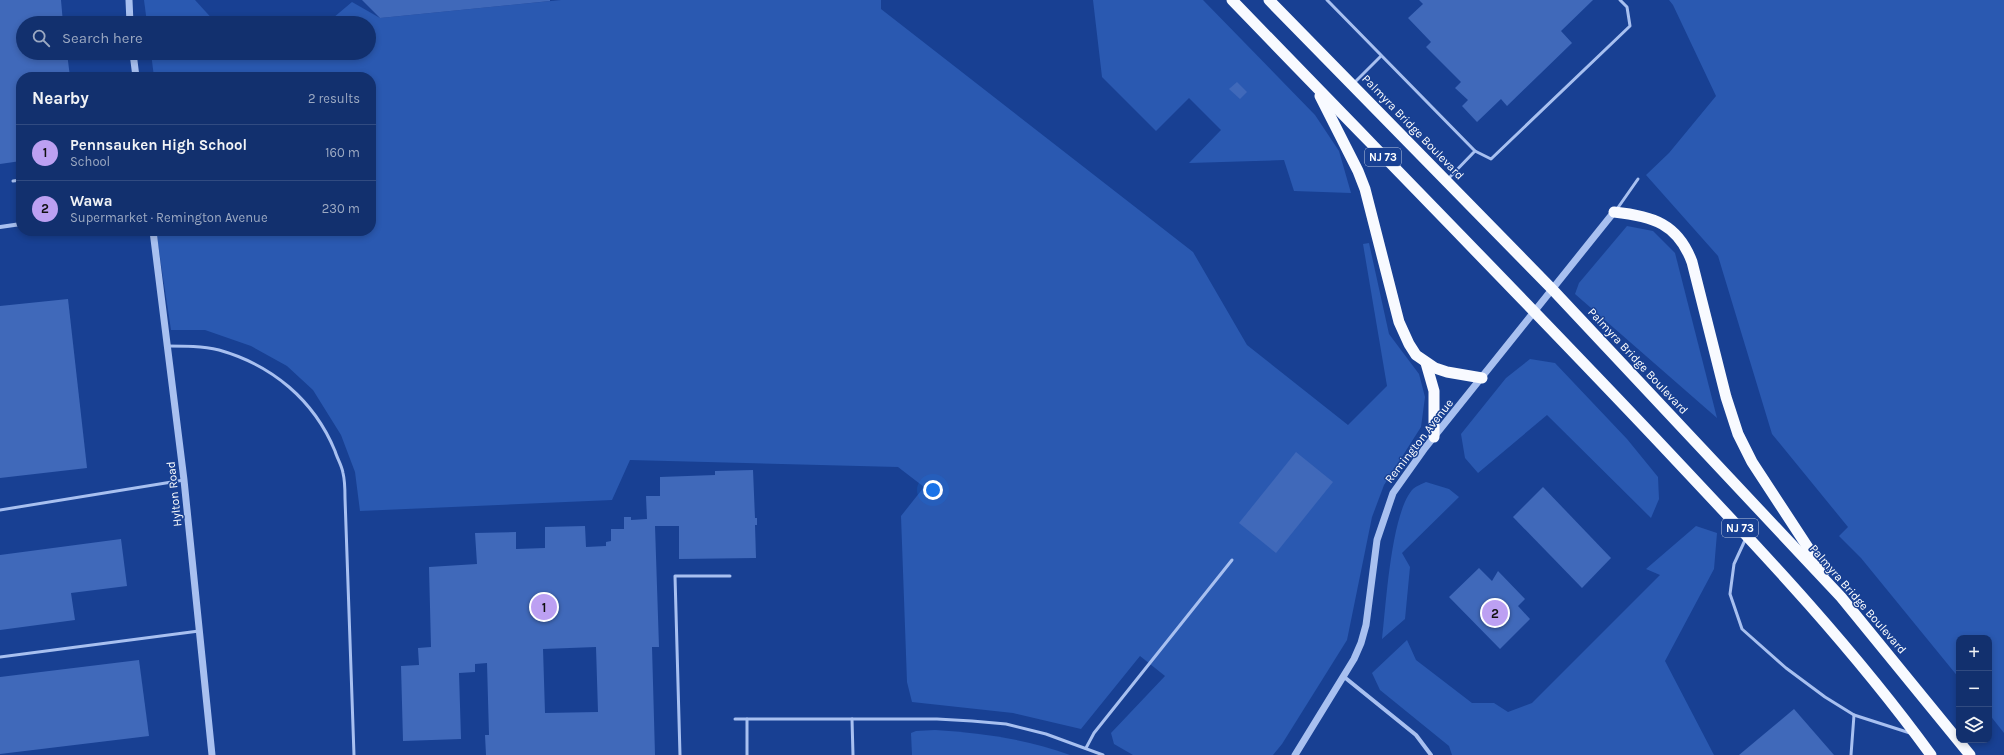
<!DOCTYPE html>
<html lang="en">
<head>
<meta charset="utf-8">
<style>
  :root { --surface:#12306e; --page:#1f3c76; --text:#f1f3f6; --muted:#9ca9c2; --line:#314b81; --accent:#bca0f2 }
  body { margin:0; font-family:Karla,sans-serif; background:var(--page); color:var(--text) }
  .controls { position:absolute; right:12px; bottom:12px; display:grid; overflow:hidden; border-radius:8px; box-shadow:0 2px 6px #0003 }
  .controls button { width:36px; height:36px; display:grid; place-items:center; padding:0; border:0; border-bottom:1px solid var(--line); background:var(--surface); color:var(--text); font:20px sans-serif }
  .you { position:absolute; left:933px; top:490px; width:14px; height:14px; margin:-10px; border:3px solid #fff; border-radius:50%; background:#1a73e8; box-shadow:0 0 0 6px #1a73e833 }
  .badge { display:grid; place-items:center; width:26px; height:26px; border-radius:50%; background:var(--accent); color:#111; font-size:13px; font-weight:700 }
  .pin { position:absolute; translate:-50% -50%; border:2px solid #fff; box-shadow:0 1px 4px #0006 }
  .list { margin:0; padding:0; list-style:none }
  h2 { display:flex; justify-content:space-between; align-items:center; height:52px; margin:0; padding:0 16px; font-size:17px }
  h2 small { font-size:13px; font-weight:400; color:var(--muted) }
  .list li { display:grid; grid-template-columns:26px 1fr auto; gap:12px; align-items:center; box-sizing:border-box; height:56px; padding:0 16px; border-top:1px solid var(--line) }
  .list b { display:block; font-size:15px; white-space:nowrap }
  .list p { margin:0; font-size:13px; white-space:nowrap; color:var(--muted) }
  .list em { font-size:13px; font-style:normal; color:var(--muted) }
  .icon { flex:none; width:22px; height:22px; fill:none; stroke:currentColor; stroke-width:2; stroke-linecap:round; stroke-linejoin:round }
  .map { position:relative; flex:none; width:2004px; height:755px; overflow:hidden }
  .search { position:absolute; background:var(--surface); box-shadow:0 2px 6px #0003; left:16px; top:16px; width:360px; height:44px; display:flex; align-items:center; gap:10px; box-sizing:border-box; padding:0 14px; border-radius:22px; color:var(--muted); font-size:15px }
  .panel { position:absolute; background:var(--surface); box-shadow:0 2px 6px #0003; left:16px; top:72px; width:360px; height:164px; border-radius:16px }
  .map>svg:first-child { display:block }
  .green { fill:#2a59b1 }
  .building { fill:#4069ba; fill-rule:evenodd }
  .lines { fill:none; stroke-linecap:round; stroke-linejoin:round }
  .service { stroke:#a8c0f0; stroke-width:3 }
  .minor { stroke:#a8c0f0; stroke-width:4 }
  .tertiary { stroke:#a8c0f0; stroke-width:7 }
  .trunk { stroke:#f8faff; stroke-width:11 }
  .labels { text-anchor:middle; stroke-width:3; stroke-linejoin:round; paint-order:stroke }
  .shield { fill:#184093; stroke:#bac6df; stroke-width:1 }
  .shield-label { font-size:11px; font-weight:bold; fill:#fff }
  .street-label { font-size:12px; fill:#fff; stroke:#184093 }
</style>
</head>
<body>
<div class="map">
<svg width="2004" height="755" viewBox="0 0 2004 755">
  <rect width="100%" height="100%" fill="#184093"/>
  <g class="green">
    <polygon points="144,0 195,0 216,23 147,23"/>
    <polygon points="561,0 881,0 881,9 1193,252 1247,345 1348,425 1387,386 1363,244 1369,243 1389,334 1419,374 1425,397 1421,427 1384,485 1372,517 1347,640 1282,744 1273,755 1133,755 1114,744 1111,733 1165,676 1140,656 1081,729 1013,713 912,702 907,682 901,516 924,487 898,467 630,460 612,500 360,511 355,472 341,435 313,390 287,366 251,346 205,330 171,330 156,231 371,231 371,77 154,77 151,53 369,53 369,23 327,23 352,2 380,18"/>
    <polygon points="1093,0 1203,0 1315,115 1339,151 1351,193 1294,191 1284,160 1189,163 1221,130 1189,98 1156,131 1102,77"/>
    <polygon points="1669,0 2004,0 2004,733 1989,714 1989,638 1959,638 1959,678 1861,558 1839,536 1848,527 1772,434 1718,256 1646,175 1669,153 1716,96 1673,5"/>
    <polygon points="1627,226 1653,231 1675,253 1717,418 1575,294 1579,283"/>
    <polygon points="1530,359 1555,363 1627,439 1658,477 1659,499 1651,518 1547,415 1478,473 1465,458 1461,434 1506,378"/>
    <path d="M1426,482l23,7 10,8 -57,56 8,14 -5,52 -23,20c4,-33 9,-127 31,-150 3,-3 9,-5 13,-7z"/>
    <polygon points="1696,526 1717,533 1714,569 1665,661 1714,755 1452,755 1449,746 1380,690 1372,673 1407,640 1416,660 1472,703 1494,703 1508,712 1532,703 1660,575 1646,569"/>
    <path d="M935,730c46,3 92,9 135,25h-158l-1,-22 5,-2z"/>
  </g>
  <g class="building">
    <polygon points="0,0 61,0 63,23 23,23 23,53 67,53 70,77 21,77 21,161 0,164"/>
    <polygon points="362,0 550,0 550,1 380,18"/>
    <polygon points="1419,0 1593,0 1561,31 1572,43 1507,106 1501,99 1477,122 1462,106 1468,100 1455,88 1461,82 1426,47 1431,42 1408,18 1423,4"/>
    <polygon points="1237,82 1247,92 1240,99 1229,89"/>
    <polygon points="68,299 87,468 0,478 0,306"/>
    <polygon points="1296,452 1333,482 1276,553 1239,523"/>
    <path d="M753,470l2,48h2v7h-2l1,33 -77,1v-33h-24l4,121h-7l3,108h-169l-1,-20h4l-2,-72 -12,1v8l-16,1 2,66 -58,2 -2,-75 18,-1 -1,-17 13,-1 -2,-80 48,-3 -2,-31 41,-1v17l29,-1v-21l40,-1 1,21 20,-1v-4l5,-1v-12h13v-12h7v3l16,-1 -1,-23h14v-19l55,-2v-4zM596,647l2,65 -53,1 -2,-64z"/>
    <polygon points="1543,487 1611,558 1582,588 1513,517"/>
    <polygon points="121,539 127,586 71,593 75,620 0,630 0,555"/>
    <polygon points="1479,568 1492,581 1498,571 1525,599 1518,606 1530,619 1500,649 1449,597"/>
    <polygon points="139,660 149,736 0,754 0,677"/>
    <polygon points="1794,709 1834,755 1739,755"/>
  </g>
  <g class="lines">
    <g class="service">
      <polyline points="1327,0 1475,151 1448,179"/>
      <polyline points="1354,83 1381,56"/>
      <polyline points="1475,151 1491,159 1630,26 1627,7 1620,0"/>
      <polyline points="13,181 21,180"/>
      <polyline points="1617,209 1638,179"/>
      <path d="M167,346c18,0 35,0 52,4 53,15 95,50 116,101 2,7 7,15 8,22 2,8 2,17 2,25l9,257"/>
      <polyline points="0,510 184,480"/>
      <polyline points="1746,538 1734,564 1730,594 1742,629 1786,668 1825,697 1854,715 1910,733"/>
      <polyline points="0,657 199,631"/>
      <polyline points="735,719 937,719 972,721 1006,724 1046,734 1103,755"/>
      <polyline points="747,719 747,755"/>
      <polyline points="852,719 853,755"/>
      <polyline points="1086,748 1094,733 1232,560"/>
      <polyline points="680,755 675,576 730,576"/>
      <polyline points="1851,755 1854,715"/>
    </g>
    <g class="minor">
      <polyline points="0,227 21,224"/>
      <polyline points="1343,676 1416,735 1431,755"/>
    </g>
    <g class="tertiary">
      <polyline points="129,0 130,23"/>
      <polyline points="133,53 136,77"/>
      <polyline points="153,231 184,480 212,755"/>
      <polyline points="1295,755 1354,659 1361,643 1366,625 1377,540 1393,493 1425,448 1614,212"/>
    </g>
    <g class="trunk">
      <path d="M1232,0c141,146 284,291 424,439 95,101 193,203 275,316"/>
      <polyline points="1269,0 1553,290 1841,597 1970,755"/>
      <polyline points="1320,96 1358,171 1365,189 1399,322 1409,344 1416,355 1435,368 1447,372 1482,378"/>
      <path d="M1614,212c39,4 64,12 78,50l34,135 12,37 14,28 72,110"/>
      <polyline points="1426,363 1434,391 1434,437"/>
    </g>
  </g>
  <g class="labels">
    <g class="shield">
      <rect x="1365" y="148" width="36" height="18" rx="3"/>
      <rect x="1722" y="519" width="36" height="18" rx="3"/>
    </g>
    <g class="shield-label">
      <text x="1383" y="161">NJ 73</text>
      <text x="1740" y="532">NJ 73</text>
    </g>
    <g class="street-label">
      <text transform="translate(1413 127) rotate(46)" y="4">Palmyra Bridge Boulevard</text>
      <text transform="translate(1638 361) rotate(47)" y="4">Palmyra Bridge Boulevard</text>
      <text transform="translate(1419 441) rotate(-52)" y="4">Remington Avenue</text>
      <text transform="translate(174 494) rotate(-96)" y="4">Hylton Road</text>
      <text transform="translate(1858 599) rotate(49)" y="4">Palmyra Bridge Boulevard</text>
    </g>
  </g>
</svg>
<div class="controls">
<button>+</button>
<button>−</button>
<button><svg class="icon" aria-label="layers" viewBox="0 0 24 24"><path d="M12 4l9 5-9 5-9-5zM3 14l9 5 9-5"/></svg></button>
</div>
<div class="you"></div>
<div class="pin badge" style="left:544px;top:607px">1</div>
<div class="pin badge" style="left:1495px;top:613px">2</div>
<div class="search"><svg class="icon" aria-label="search" viewBox="0 0 24 24"><circle cx="10" cy="10" r="6"/><path d="M15 15l6 6"/></svg>Search here</div>
<section class="panel">
<h2>Nearby<small>2 results</small></h2>
<ul class="list">
<li><span class="badge">1</span><div><b>Pennsauken High School</b><p>School</p></div><em>160 m</em></li>
<li><span class="badge">2</span><div><b>Wawa</b><p>Supermarket · Remington Avenue</p></div><em>230 m</em></li>
</ul>
</section>
</div>
</body>
</html>
